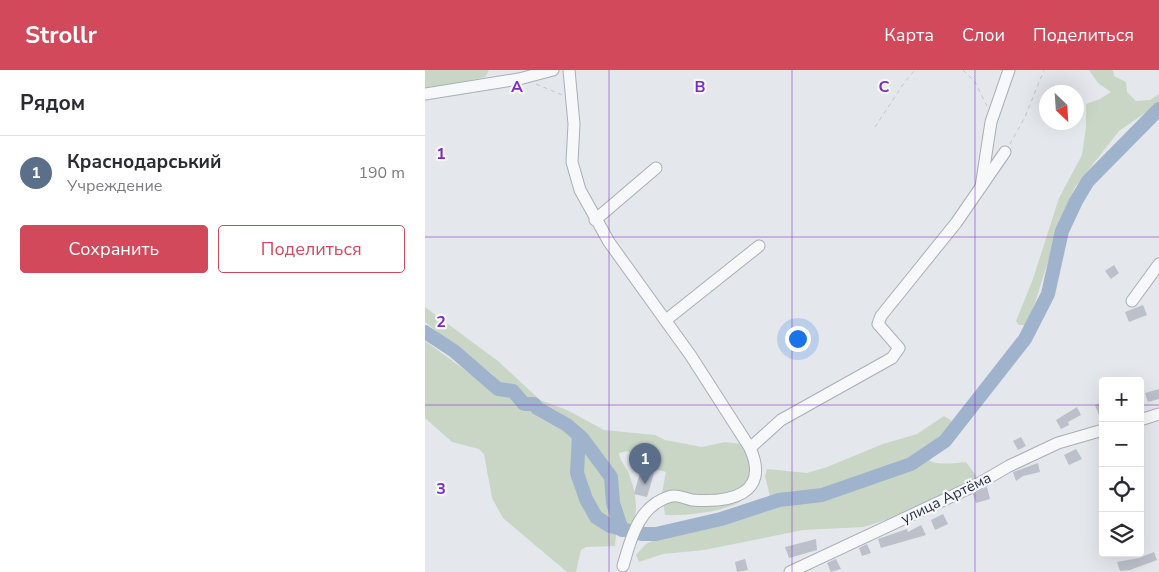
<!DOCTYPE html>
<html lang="ru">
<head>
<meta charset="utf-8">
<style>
  :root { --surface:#fff; --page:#f7f7f7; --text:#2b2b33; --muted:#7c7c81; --line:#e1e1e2; --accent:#d1495b }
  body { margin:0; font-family:"Nunito Sans",sans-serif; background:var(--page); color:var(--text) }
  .controls { position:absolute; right:15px; bottom:15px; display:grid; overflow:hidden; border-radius:5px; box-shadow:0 5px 20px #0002 }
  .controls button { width:45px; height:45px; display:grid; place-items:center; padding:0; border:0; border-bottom:1px solid var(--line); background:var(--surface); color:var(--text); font:25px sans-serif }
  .compass { position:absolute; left:614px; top:15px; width:45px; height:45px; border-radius:50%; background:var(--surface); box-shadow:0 5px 20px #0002; rotate:155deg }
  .you { position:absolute; left:372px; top:268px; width:18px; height:18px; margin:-12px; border:4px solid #fff; border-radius:50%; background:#1a73e8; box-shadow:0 0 0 8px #1a73e833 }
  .badge { display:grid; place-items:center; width:32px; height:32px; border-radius:50%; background:var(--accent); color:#fff; font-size:16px; font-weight:700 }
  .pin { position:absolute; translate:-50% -41px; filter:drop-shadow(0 1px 2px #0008) }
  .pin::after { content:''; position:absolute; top:26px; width:18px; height:15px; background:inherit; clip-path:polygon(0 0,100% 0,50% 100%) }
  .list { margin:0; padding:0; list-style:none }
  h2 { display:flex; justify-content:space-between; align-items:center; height:65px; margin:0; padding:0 20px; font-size:21px }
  h2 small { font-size:16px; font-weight:400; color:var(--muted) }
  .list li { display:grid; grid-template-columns:32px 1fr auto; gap:15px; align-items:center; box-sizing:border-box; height:75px; padding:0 20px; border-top:1px solid var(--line) }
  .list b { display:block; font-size:19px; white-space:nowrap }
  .list p { margin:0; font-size:16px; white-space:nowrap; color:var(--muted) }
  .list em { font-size:16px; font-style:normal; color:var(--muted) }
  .actions { display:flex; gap:10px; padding:15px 20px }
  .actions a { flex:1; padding:11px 0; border:1px solid var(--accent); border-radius:5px; text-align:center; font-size:18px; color:var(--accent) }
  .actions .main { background:var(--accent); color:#fff }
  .icon { flex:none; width:28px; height:28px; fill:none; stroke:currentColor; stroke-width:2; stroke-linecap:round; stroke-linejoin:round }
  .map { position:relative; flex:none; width:734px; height:502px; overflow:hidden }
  header { display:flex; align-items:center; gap:30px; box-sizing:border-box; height:70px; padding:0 25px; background:var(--accent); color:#fff }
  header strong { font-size:24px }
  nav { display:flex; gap:28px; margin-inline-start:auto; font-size:18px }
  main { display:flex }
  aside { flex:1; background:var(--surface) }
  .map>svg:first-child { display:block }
  .green { fill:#c9d6c5; fill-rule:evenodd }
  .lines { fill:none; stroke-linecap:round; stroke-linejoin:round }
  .river { stroke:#9fb4cc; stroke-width:14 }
  .building { fill:#bbc0ca }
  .minor-casing { stroke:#a9aeb7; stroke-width:13 }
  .path { stroke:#c2c5cb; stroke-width:1; stroke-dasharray:4 4; stroke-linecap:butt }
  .minor { stroke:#f7f8fa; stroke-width:11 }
  .grid { fill:none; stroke:#7b2cbf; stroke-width:1; stroke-opacity:0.55 }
  .labels { text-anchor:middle; stroke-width:4.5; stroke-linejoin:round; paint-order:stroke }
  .street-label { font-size:15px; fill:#2b3445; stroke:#f4f6f9 }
  .grid-label { font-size:16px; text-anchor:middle; font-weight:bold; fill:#7b2cbf; stroke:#f4f6f9; stroke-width:4.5; stroke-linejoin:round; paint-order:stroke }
</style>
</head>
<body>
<header>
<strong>Strollr</strong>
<nav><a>Карта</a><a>Слои</a><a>Поделиться</a></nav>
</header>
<main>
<aside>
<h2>Рядом<small></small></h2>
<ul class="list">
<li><span class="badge" style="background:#5c6f8a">1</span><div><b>Краснодарський</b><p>Учреждение</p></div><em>190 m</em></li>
</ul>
<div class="actions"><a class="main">Сохранить</a><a>Поделиться</a></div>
</aside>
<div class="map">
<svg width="734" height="502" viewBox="0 0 734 502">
  <rect width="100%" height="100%" fill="#e4e7ec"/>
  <g class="green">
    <polygon points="0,0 64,0 60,7 0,20"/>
    <polygon points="664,0 688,0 689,6 701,12 702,22 711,31 725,30 734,24 734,33 694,61 650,117 638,143 610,233 601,255 594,255 591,251 608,209 634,128 657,85 661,57 661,34 675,29 686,22 673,13"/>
    <path d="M0,237l73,54 42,39 27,10 37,20 51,5 10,5 37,7 23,-5 17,2 12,25 2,19c-6,6 -11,11 -18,15 -16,9 -54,13 -73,12l-3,-22 4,-21 -25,-7 -13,-14 -9,2c1,9 7,13 10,21 6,16 10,34 4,50l-17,11 -1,11 -29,1 -5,3 -5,22h-9l-64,-54 -11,-20 -8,-44 -5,-5 -27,-7 -27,-24v-77l47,34 18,6 3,-6 -68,-53zM154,366l32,41 2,26 8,26c-39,-9 -48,-58 -42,-93z"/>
    <path d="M519,346l8,5 -2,7 -27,21c1,20 29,14 43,13l11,15 -74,37 -39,13 -61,3 -99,20 -41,4 -24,8 -3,-7 10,-11 14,-7 65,-13 15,-9 32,-10 -7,-29 2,-7 40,4 20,-6 56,-23 34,-10z"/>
    <path d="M158,378c19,21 32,43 29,74 -25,-9 -36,-50 -29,-74z"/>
  </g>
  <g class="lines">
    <g class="river">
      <polyline points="0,262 29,281 73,319 88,321 99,334 109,334 112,338 142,355 157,368 186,407 188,433 197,460"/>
      <polyline points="154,366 152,403 161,429 171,447 185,456 217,464 231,464 296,449 354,430 397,425 486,394 520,371 600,269 623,224 637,161 651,131 663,111 734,39"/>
    </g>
  </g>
  <g class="building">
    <polygon points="689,195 694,203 686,209 680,201"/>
    <polygon points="718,235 722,245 704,252 700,242"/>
    <polygon points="734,319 734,329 723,332 720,323"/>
    <polygon points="678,332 678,353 677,353 670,335"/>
    <polygon points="652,337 656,345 643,352 644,355 636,359 631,350"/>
    <polygon points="596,367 601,376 593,380 588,371"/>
    <polygon points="651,379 657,389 644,395 639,385"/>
    <polygon points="613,393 615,402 598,406 591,411 588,402"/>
    <polygon points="216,399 229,403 222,427 209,424"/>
    <polygon points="562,417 565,429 551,433 548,424"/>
    <polygon points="518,444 523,454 510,460 506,450"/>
    <polygon points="496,455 501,465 456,478 453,469 482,459 483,462"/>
    <polygon points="391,469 392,480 364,488 360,477"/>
    <polygon points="442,474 446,483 437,486 434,478"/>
    <polygon points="729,482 732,490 705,500 695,501 692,492 714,488"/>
    <polygon points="320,489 323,500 312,502 310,492"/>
    <polygon points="411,489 416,499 406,502 402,493"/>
  </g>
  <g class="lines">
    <defs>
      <g id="minor">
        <polyline points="144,0 149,54 147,92 155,120 184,172 266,286 325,378"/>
        <polyline points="0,24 94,9 128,0"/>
        <polyline points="556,117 566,52 584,0"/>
        <polyline points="170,150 231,98"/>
        <polyline points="707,231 734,194"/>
        <polyline points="241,250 334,176"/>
        <polyline points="715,350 734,344"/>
        <path d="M198,496c6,-21 13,-50 33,-63 5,-3 12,-7 17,-7 7,-1 13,3 19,4 37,3 79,-5 58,-52l31,-28 111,-62 7,-10 -21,-24 3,-8 75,-93 49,-71"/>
        <polyline points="365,502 553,414 584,396 633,373 678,360"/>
      </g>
    </defs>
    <use href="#minor" class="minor-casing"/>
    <g class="path">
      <polyline points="538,0 550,12 562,36"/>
      <polyline points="111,14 137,25"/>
      <polyline points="450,57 479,13 490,0"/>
      <polyline points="585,74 600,47 619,0"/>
    </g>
    <use href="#minor" class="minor"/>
  </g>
  <path class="grid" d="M184,0v502M367,0v502M550,0v502M0,167h734M0,335h678M715,335h19"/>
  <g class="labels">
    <g class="street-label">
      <text transform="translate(521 428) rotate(-26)" y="5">улица Артёма</text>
    </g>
  </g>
  <g class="grid-label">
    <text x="92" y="22">A</text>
    <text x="275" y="22">B</text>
    <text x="459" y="22">C</text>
    <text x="16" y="89">1</text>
    <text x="16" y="257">2</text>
    <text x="16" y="424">3</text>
  </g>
</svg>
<div class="controls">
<button>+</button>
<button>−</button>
<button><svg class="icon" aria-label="locate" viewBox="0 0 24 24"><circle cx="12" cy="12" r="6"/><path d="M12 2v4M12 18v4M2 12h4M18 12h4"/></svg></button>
<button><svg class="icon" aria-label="layers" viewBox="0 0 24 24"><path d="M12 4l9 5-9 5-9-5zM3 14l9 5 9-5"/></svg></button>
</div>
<svg class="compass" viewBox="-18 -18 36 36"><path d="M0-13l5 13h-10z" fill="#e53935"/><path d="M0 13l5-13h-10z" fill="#7c7c81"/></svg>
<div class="you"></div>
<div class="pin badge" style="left:220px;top:414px;background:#5c6f8a">1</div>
</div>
</main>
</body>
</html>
